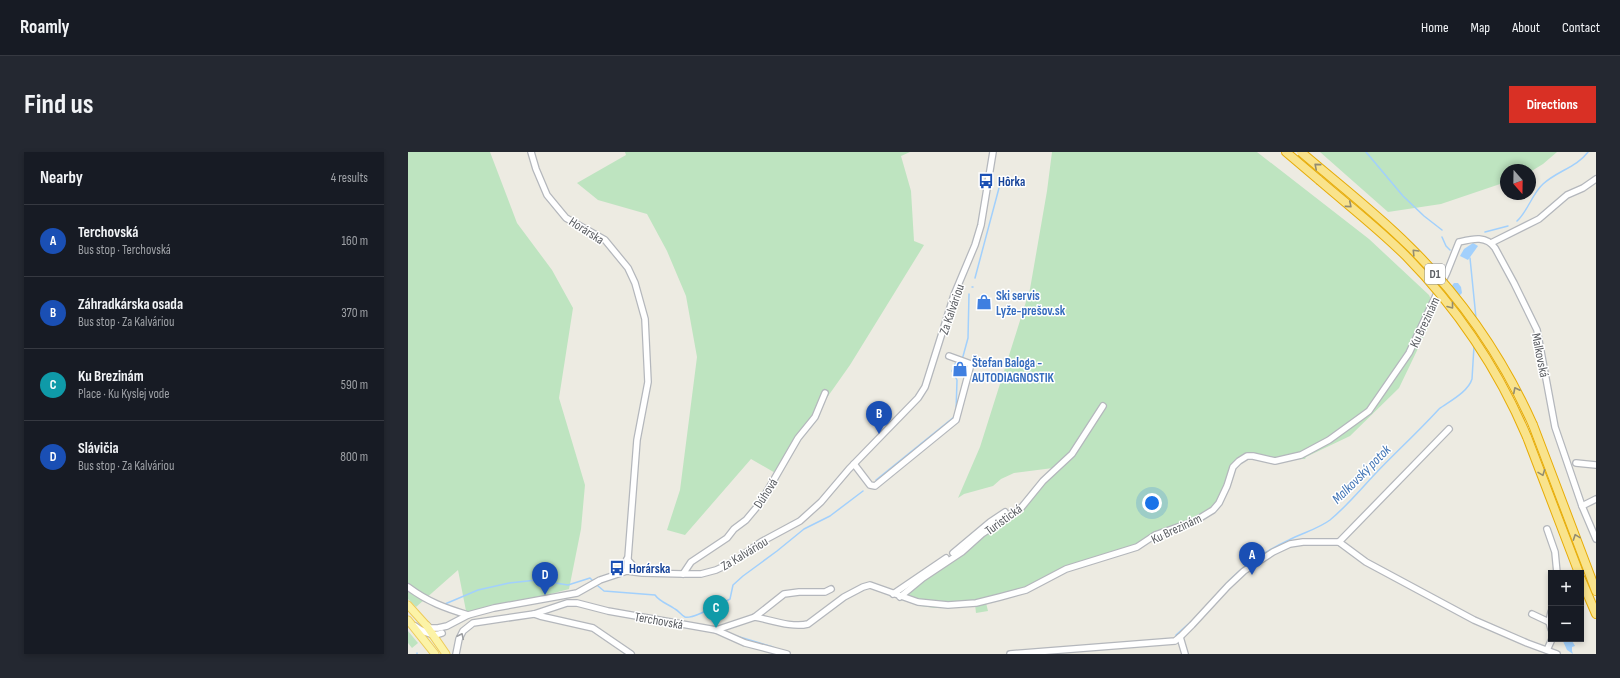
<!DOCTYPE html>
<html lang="en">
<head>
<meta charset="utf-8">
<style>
  :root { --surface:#171b24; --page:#242831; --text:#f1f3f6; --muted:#9ea1a6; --line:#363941; --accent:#d93025 }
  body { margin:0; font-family:"Sofia Sans Condensed",sans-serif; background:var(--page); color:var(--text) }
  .controls { position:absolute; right:12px; bottom:12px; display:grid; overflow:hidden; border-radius:0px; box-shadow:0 2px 6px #0003 }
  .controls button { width:36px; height:36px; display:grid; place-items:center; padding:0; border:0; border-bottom:1px solid var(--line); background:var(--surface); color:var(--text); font:20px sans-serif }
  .compass { position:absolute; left:1092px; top:12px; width:36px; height:36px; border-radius:50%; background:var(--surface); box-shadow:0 2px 6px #0003; rotate:160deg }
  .you { position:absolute; left:744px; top:351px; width:14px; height:14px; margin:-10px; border:3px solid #fff; border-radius:50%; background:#1a73e8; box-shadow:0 0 0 6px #1a73e833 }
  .badge { display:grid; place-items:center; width:26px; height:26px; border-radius:50%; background:var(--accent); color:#fff; font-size:13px; font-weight:700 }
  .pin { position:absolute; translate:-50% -33px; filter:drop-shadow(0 1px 2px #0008) }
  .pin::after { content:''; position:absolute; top:21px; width:14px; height:12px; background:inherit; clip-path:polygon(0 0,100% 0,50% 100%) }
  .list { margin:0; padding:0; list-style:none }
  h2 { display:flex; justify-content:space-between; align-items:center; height:52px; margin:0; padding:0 16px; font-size:17px }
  h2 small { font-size:13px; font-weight:400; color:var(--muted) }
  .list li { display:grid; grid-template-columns:26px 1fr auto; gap:12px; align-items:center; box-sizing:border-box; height:72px; padding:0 16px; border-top:1px solid var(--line) }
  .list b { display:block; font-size:15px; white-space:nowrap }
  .list p { margin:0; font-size:13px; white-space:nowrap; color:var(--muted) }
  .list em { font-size:13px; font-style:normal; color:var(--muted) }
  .map { position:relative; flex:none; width:1188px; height:502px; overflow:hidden; border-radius:0px }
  header { display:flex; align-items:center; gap:24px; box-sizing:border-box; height:56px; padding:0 20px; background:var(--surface); border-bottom:1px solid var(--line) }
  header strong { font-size:19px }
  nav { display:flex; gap:22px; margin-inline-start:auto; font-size:14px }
  .intro { display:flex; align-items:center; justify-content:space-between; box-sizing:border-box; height:96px; padding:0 24px }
  h1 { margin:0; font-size:28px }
  .button { padding:10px 18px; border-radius:0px; background:var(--accent); color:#fff; font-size:14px; font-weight:700 }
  main { display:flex; gap:24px; padding:0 24px }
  aside { flex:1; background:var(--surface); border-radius:0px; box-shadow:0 2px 6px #0003 }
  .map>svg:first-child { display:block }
  .green { fill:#bee4c0 }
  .water { fill:#a2d0fc }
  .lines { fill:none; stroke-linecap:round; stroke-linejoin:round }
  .stream { stroke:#a2d0fc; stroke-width:1.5 }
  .minor-casing { stroke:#b4b7bc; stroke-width:8 }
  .major-casing { stroke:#edcb5b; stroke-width:9 }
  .highway-casing { stroke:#e7ac07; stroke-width:10 }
  .minor { stroke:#fff; stroke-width:5.5 }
  .major { stroke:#fcf3a7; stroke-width:7 }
  .highway { stroke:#f9e38c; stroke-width:8 }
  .highway-bridge-casing { stroke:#e7ac07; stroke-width:10; stroke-linecap:butt }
  .highway-bridge { stroke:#f9e38c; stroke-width:8 }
  .oneway { stroke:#928c71 }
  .oneway2 { stroke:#9c9ea1 }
  .labels { text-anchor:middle; stroke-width:3; stroke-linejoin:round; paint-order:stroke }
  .shield { fill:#fff; stroke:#8c8e91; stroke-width:1 }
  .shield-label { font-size:12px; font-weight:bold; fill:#5a5d62 }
  .transit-label { font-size:13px; font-weight:bold; fill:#164399; stroke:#fff; text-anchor:start }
  .street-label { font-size:13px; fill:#5a5d62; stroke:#fff }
  .shop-label { font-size:13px; font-weight:bold; fill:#366cbe; stroke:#fff; text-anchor:start }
  .water-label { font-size:14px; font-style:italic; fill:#4376b6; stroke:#fff }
</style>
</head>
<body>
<header>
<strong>Roamly</strong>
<nav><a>Home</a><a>Map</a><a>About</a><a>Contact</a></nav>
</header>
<div class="intro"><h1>Find us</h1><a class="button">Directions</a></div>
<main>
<aside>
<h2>Nearby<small>4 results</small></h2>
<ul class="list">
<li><span class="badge" style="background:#1a4fb4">A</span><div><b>Terchovská</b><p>Bus stop · Terchovská</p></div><em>160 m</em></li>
<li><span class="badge" style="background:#1a4fb4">B</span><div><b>Záhradkárska osada</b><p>Bus stop · Za Kalváriou</p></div><em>370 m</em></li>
<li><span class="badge" style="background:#0f9aa8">C</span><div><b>Ku Brezinám</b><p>Place · Ku Kyslej vode</p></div><em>590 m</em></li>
<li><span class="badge" style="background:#1a4fb4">D</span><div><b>Slávičia</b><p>Bus stop · Za Kalváriou</p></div><em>800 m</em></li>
</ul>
</aside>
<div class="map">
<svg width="1188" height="502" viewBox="0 0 1188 502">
  <rect width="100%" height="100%" fill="#edebe2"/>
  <g class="green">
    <polygon points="0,0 82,0 109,71 144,118 165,156 151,246 177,333 173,377 161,437 59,464 50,418 8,455 0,447"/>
    <polygon points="217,0 502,0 493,4 503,39 506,89 516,93 442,213 406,264 379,298 369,322 343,307 277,383 259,378 272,338 289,205 278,144 259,99 239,62 190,48 169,31 218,3"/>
    <polygon points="644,0 849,0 961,87 1021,143 1028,159 991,236 942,284 898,305 897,307 854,308 832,308 810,353 804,355 786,369 750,383 722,398 680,407 633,434 601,444 547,456 527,456 513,454 496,444 612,354 645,316 606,321 593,327 585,334 556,342 550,346 572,295 622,137 639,39"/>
    <polygon points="912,0 1149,0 1135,12 1122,20 1122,18 1098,18 1098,30 1033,52 980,60"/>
    <polygon points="578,451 580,459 568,461 567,452"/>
    <polygon points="0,479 10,491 4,496 0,491"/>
  </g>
  <g class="water">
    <polygon points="1065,91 1070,94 1060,108 1052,104 1056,97"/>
    <polygon points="1046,131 1050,131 1053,135 1054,141 1052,143 1050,144 1043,135"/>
    <polygon points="1154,487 1163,487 1167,494 1164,495 1164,499 1165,502 1159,498"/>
  </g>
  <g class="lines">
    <g class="stream">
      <polyline points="958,0 995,44 1016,64 1034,78"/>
      <path d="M1109,69c11,-10 15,-27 26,-37 14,-13 34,-17 45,-32"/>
      <polyline points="1077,80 1100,74"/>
      <polyline points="1034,85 1038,94 1042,98"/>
      <polyline points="1062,106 1068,166"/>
      <polyline points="567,126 591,36"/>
      <polyline points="564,135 565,135"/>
      <polyline points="554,208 560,186 561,142"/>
      <polyline points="548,260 549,228 544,219 547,212 551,210"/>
      <polyline points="468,328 546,265"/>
      <path d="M190,434l6,5 51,4c5,7 13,9 20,14 4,2 6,6 10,8 7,3 36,-14 45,-18l3,-14 10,-9 34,-25 27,-22 26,-13 33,-25"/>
      <path d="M805,447c22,-28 44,-44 76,-59 13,-7 29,-11 41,-20 17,-14 30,-30 45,-46 21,-22 44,-43 64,-65 11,-8 29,-17 33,-30l2,-33"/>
      <polyline points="37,452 70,438 101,431 129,428 160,433 182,426 184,428"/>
      <polyline points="305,454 304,469 311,475"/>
      <polyline points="325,483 365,495 366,497"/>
      <polyline points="768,486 768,483 786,467"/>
      <polyline points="9,502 9,501"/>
    </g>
    <defs>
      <g id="minor">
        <polyline points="123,0 128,17 139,43 158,66 197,88 220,116 227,131 237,167 240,230 229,288 219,419"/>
        <polyline points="1083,91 1131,67 1159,43 1175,36 1188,27"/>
        <polyline points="1168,311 1188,313"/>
        <polyline points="446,312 462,333 467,334 548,268 563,212 541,204"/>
        <polyline points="1174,354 1188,347"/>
        <polyline points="1139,377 1147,400 1149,421"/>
        <polyline points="931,390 1041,277"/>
        <polyline points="545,401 582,370 597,360"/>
        <polyline points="219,407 229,418"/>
        <polyline points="275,422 283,410 319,386 326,377 338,368 353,350 390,286 407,265 417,241"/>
        <path d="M0,435c20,15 37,21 60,28"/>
        <polyline points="485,442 538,406"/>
        <polyline points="492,445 515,426 554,400 574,382 613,356 635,329 664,302 695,254"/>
        <polyline points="1143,460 1141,470 1143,477"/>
        <polyline points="126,462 132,464 185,476 223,502"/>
        <polyline points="1124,462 1141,470"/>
        <path d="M347,465c16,3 37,11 53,7l36,-27 19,-10 7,-2 48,17 30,3 28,-2 24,-6 26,-7 40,-21 71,-22 18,-12 40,-14 18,-11 6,-7 8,-17 6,-19 6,-6 8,-5h6l22,5 26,-6 28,-15 40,-29 40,-58 38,-81 12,-30c13,-3 27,-7 36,6l19,35 23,47 18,97 27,79 14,33"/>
        <polyline points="19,473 22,476 30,476 39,474 60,463 86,456 169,441 192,428 219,419 234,421 275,422 293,422 308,418 325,410 353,390 392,369 413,350 441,317 510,246 517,235 546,143 567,93 573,73 585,0"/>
        <path d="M7,474c8,6 18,11 27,7"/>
        <polyline points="308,478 347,465 376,442 391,440 417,440 423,437"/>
        <polyline points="772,485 777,502"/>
        <polyline points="1139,498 1144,487"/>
        <polyline points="48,502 51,487 55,479 65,471 126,462 159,451 169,451 200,459 308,478 337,491 379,502"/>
        <polyline points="602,502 767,489 772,485 784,473 820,434 836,419 865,400 882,392 895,390 931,390 958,410 1066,468 1119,491 1149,502"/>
      </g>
      <g id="major">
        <polyline points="0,453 18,473 38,502"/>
        <polyline points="0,468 27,502"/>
      </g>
      <g id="highway">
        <polyline points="878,0 911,28"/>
        <polyline points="1125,273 1188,439"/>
        <polyline points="1119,285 1171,421"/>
        <polyline points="1173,427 1188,462"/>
      </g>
    </defs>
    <use href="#minor" class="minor-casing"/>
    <use href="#major" class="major-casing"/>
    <use href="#highway" class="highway-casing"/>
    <use href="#minor" class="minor"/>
    <use href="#major" class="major"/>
    <use href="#highway" class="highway"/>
    <defs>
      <g id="highway-bridge">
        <path d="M893,0c36,31 74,60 108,94 53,52 94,112 124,179"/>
        <path d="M911,28c29,25 60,49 87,76 52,53 92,113 121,181"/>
      </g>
    </defs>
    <use href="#highway-bridge" class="highway-bridge-casing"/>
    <use href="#highway-bridge" class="highway-bridge"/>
  </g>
  <defs><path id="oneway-chevron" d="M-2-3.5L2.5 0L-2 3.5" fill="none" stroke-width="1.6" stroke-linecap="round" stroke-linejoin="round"/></defs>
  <g class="oneway">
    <use href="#oneway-chevron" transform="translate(909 14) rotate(-139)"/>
    <use href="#oneway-chevron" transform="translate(941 53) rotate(40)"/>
    <use href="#oneway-chevron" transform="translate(1007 100) rotate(-134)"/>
    <use href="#oneway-chevron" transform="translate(1043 154) rotate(52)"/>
    <use href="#oneway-chevron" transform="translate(1108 238) rotate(-117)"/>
    <use href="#oneway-chevron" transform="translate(1134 321) rotate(69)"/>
    <use href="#oneway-chevron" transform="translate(1168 385) rotate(-110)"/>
  </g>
  <use class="oneway2" href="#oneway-chevron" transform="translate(53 484) rotate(-64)"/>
  <defs>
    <symbol id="bus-bare" viewBox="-9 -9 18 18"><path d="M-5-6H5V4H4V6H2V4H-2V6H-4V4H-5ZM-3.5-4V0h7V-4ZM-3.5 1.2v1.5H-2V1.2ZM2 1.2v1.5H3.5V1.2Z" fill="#1a4fb4" stroke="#fff" stroke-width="2.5" paint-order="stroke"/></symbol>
    <symbol id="shop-bare" viewBox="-9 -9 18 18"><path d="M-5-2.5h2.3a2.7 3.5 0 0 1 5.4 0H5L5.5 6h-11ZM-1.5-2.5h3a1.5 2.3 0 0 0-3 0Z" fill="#3f7fe0" stroke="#fff" stroke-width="2.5" paint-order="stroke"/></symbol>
  </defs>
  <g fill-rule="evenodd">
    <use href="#bus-bare" x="567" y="18" width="22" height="22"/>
    <use href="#shop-bare" x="565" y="139" width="22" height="22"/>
    <use href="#shop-bare" x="541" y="206" width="22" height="22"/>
    <use href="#bus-bare" x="198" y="405" width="22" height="22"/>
  </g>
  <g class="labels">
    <rect class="shield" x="1017" y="112" width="20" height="20" rx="3"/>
    <g class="shield-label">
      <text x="1027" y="126">D1</text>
    </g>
    <g class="transit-label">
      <text x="590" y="34">Hôrka</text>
      <text x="221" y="421">Horárska</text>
    </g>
    <g class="street-label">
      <text transform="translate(179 78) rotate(33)" y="5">Horárska</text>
      <text transform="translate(543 157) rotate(-71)" y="5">Za Kalváriou</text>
      <text transform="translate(1016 170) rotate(-65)" y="5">Ku Brezinám</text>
      <text transform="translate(1133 203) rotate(79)" y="5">Malkovská</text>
      <text transform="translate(357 341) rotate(-57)" y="5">Dúhová</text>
      <text transform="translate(595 367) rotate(-36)" y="5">Turistická</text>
      <text transform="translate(768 376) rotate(-25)" y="5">Ku Brezinám</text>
      <text transform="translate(336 401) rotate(-31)" y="5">Za Kalváriou</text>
      <text transform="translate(251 468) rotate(10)" y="5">Terchovská</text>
    </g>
    <g class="shop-label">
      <text x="588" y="148">Ski servis<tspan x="588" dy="15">Lyže-prešov.sk</tspan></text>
      <text x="564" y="215">Štefan Baloga -<tspan x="564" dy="15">AUTODIAGNOSTIK</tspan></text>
    </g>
    <g class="water-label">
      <text transform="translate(953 322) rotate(-45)" y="5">Malkovský potok</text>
    </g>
  </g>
</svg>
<div class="controls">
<button>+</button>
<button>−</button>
</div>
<svg class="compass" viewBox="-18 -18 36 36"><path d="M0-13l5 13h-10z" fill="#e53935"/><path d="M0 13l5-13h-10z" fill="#9ea1a6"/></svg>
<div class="you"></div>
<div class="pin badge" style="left:844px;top:423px;background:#1a4fb4">A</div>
<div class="pin badge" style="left:471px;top:282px;background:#1a4fb4">B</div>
<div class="pin badge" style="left:308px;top:476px;background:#0f9aa8">C</div>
<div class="pin badge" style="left:137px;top:443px;background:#1a4fb4">D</div>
</div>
</main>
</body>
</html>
